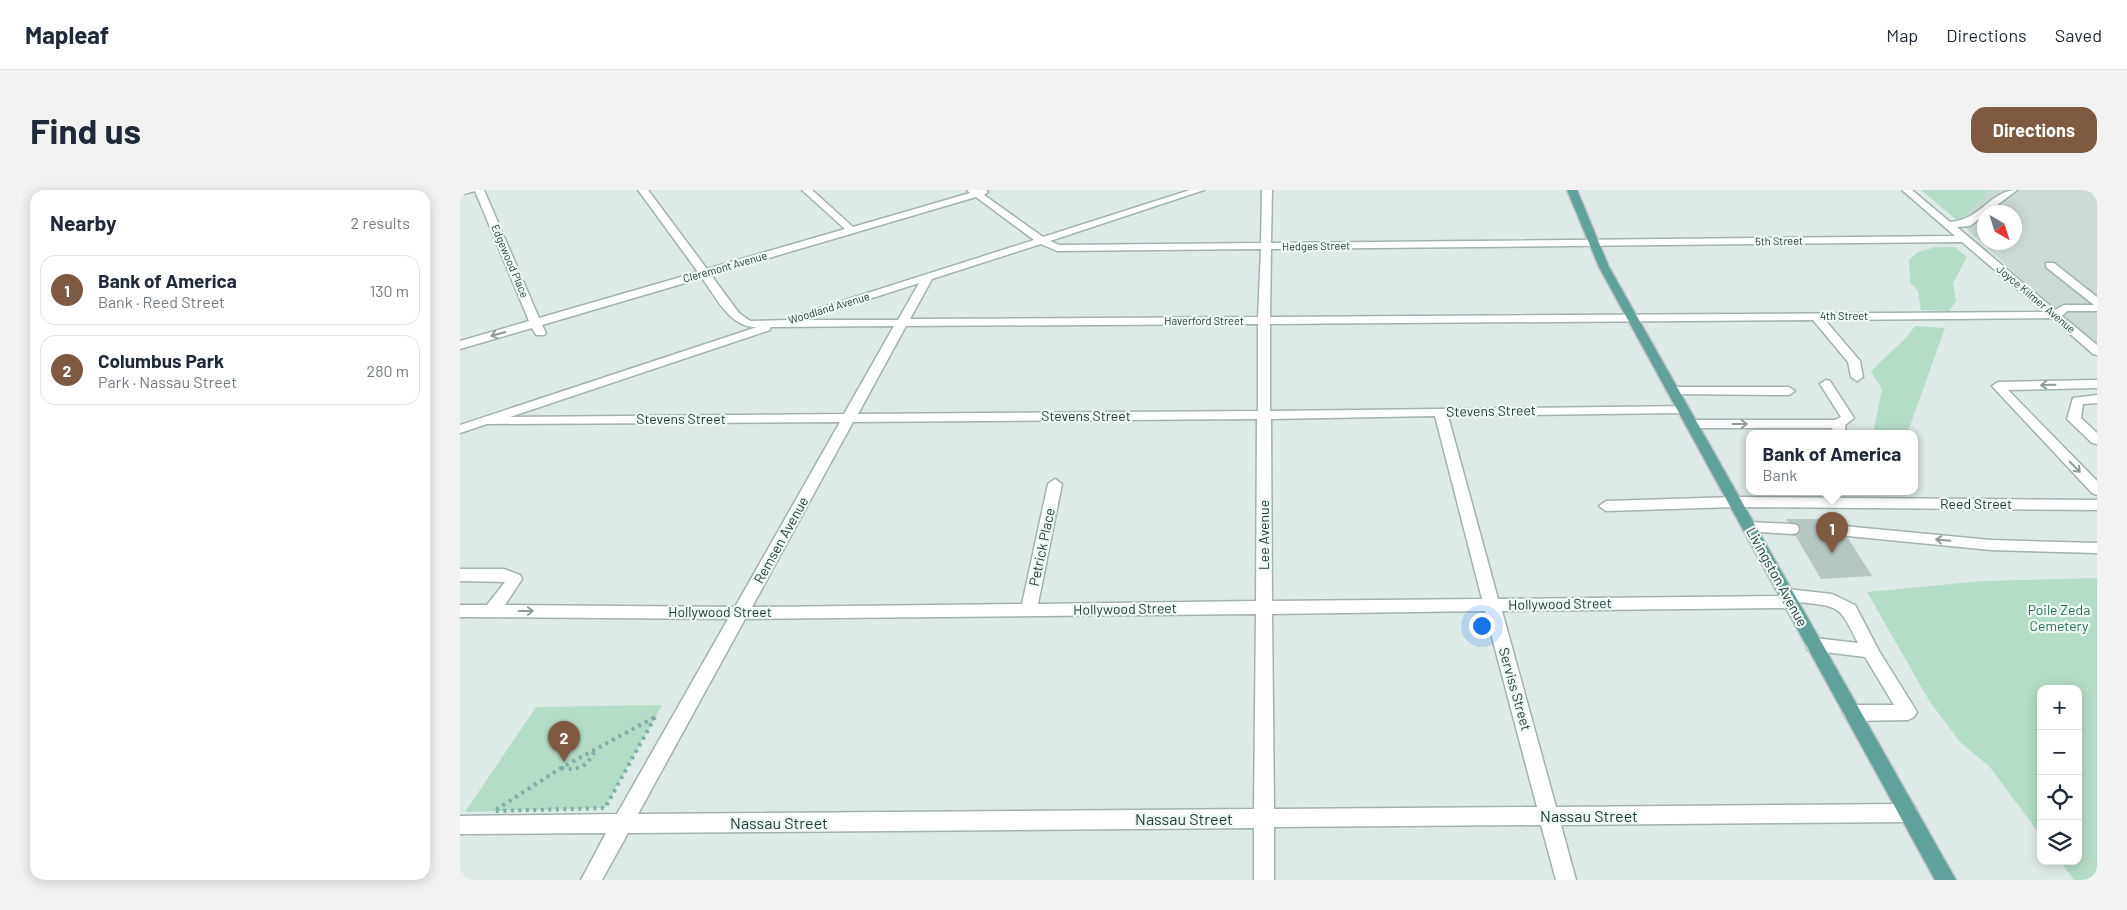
<!DOCTYPE html>
<html lang="en">
<head>
<meta charset="utf-8">
<style>
  :root { --surface:#fff; --page:#f2f2f3; --text:#1f2937; --muted:#747a83; --line:#e0e1e3; --accent:#7f5a42 }
  body { margin:0; font-family:Barlow,sans-serif; background:var(--page); color:var(--text) }
  .controls { position:absolute; right:15px; bottom:15px; display:grid; overflow:hidden; border-radius:10px; box-shadow:0 2px 12px #0003 }
  .controls button { width:45px; height:45px; display:grid; place-items:center; padding:0; border:0; border-bottom:1px solid var(--line); background:var(--surface); color:var(--text); font:25px sans-serif }
  .compass { position:absolute; left:1517px; top:15px; width:45px; height:45px; border-radius:50%; background:var(--surface); box-shadow:0 2px 12px #0003; rotate:141deg }
  .you { position:absolute; left:1021px; top:435px; width:18px; height:18px; margin:-12px; border:4px solid #fff; border-radius:50%; background:#1a73e8; box-shadow:0 0 0 8px #1a73e833 }
  .badge { display:grid; place-items:center; width:32px; height:32px; border-radius:50%; background:var(--accent); color:#fff; font-size:16px; font-weight:700 }
  .pin { position:absolute; translate:-50% -41px; filter:drop-shadow(0 1px 2px #0008) }
  .pin::after { content:''; position:absolute; top:26px; width:18px; height:15px; background:inherit; clip-path:polygon(0 0,100% 0,50% 100%) }
  .popup { position:absolute; left:1286px; top:240px; width:172px; height:65px; box-sizing:border-box; display:grid; place-content:center; border-radius:10px; background:var(--surface); filter:drop-shadow(0 1px 4px #0005); font-size:16px; white-space:nowrap; color:var(--muted) }
  .popup b { font-size:19px; color:var(--text) }
  .popup::after { content:''; position:absolute; left:50%; top:100%; margin-left:-10px; border:10px solid transparent; border-top-color:var(--surface) }
  .list { margin:0; padding:0; list-style:none }
  h2 { display:flex; justify-content:space-between; align-items:center; height:65px; margin:0; padding:0 20px; font-size:21px }
  h2 small { font-size:16px; font-weight:400; color:var(--muted) }
  .list li { display:grid; grid-template-columns:32px 1fr auto; gap:15px; align-items:center; box-sizing:border-box; height:70px; margin:0 10px 10px; padding:0 10px; border:1px solid var(--line); border-radius:15px }
  .list b { display:block; font-size:19px; white-space:nowrap }
  .list p { margin:0; font-size:16px; white-space:nowrap; color:var(--muted) }
  .list em { font-size:16px; font-style:normal; color:var(--muted) }
  .icon { flex:none; width:28px; height:28px; fill:none; stroke:currentColor; stroke-width:2; stroke-linecap:round; stroke-linejoin:round }
  .map { position:relative; flex:none; width:1637px; height:690px; overflow:hidden; border-radius:15px }
  header { display:flex; align-items:center; gap:30px; box-sizing:border-box; height:70px; padding:0 25px; background:var(--surface); border-bottom:1px solid var(--line) }
  header strong { font-size:24px }
  nav { display:flex; gap:28px; margin-inline-start:auto; font-size:18px }
  .intro { display:flex; align-items:center; justify-content:space-between; box-sizing:border-box; height:120px; padding:0 30px }
  h1 { margin:0; font-size:35px }
  .button { padding:12px 22px; border-radius:15px; background:var(--accent); color:#fff; font-size:18px; font-weight:700 }
  main { display:flex; gap:30px; padding:0 30px }
  aside { flex:1; background:var(--surface); border-radius:15px; box-shadow:0 2px 12px #0003 }
  .map>svg:first-child { display:block }
  .built { fill:#ccdad6; fill-rule:evenodd }
  .green { fill:#b5dcc7 }
  .building { fill:#b6c7c3 }
  .lines { fill:none; stroke-linecap:round; stroke-linejoin:round }
  .minor-tunnel { stroke:#b8c7c4; stroke-width:14; stroke-dasharray:14 7; stroke-linecap:butt }
  .minor-casing { stroke:#a1b2af; stroke-width:3 }
  .major-casing { stroke:#bcc4c3; stroke-width:3 }
  .path { stroke:#7daea8; stroke-width:4; stroke-dasharray:3 4.5; stroke-linecap:butt }
  .minor { fill:#fff; fill-rule:evenodd }
  .major { fill:#61a19c; fill-rule:evenodd }
  .oneway { stroke:#8f9c9b }
  .labels { text-anchor:middle; stroke-width:4.5; stroke-linejoin:round; paint-order:stroke }
  .far-street-label { font-size:11px; fill:#1f3a37; stroke:#eef7f4 }
  .street-label { font-size:14px; fill:#1f3a37; stroke:#eef7f4 }
  .park-label { font-size:14px; fill:#287152; stroke:#eef7f4 }
  .near-street-label { font-size:16px; fill:#1f3a37; stroke:#eef7f4 }
</style>
</head>
<body>
<header>
<strong>Mapleaf</strong>
<nav><a>Map</a><a>Directions</a><a>Saved</a></nav>
</header>
<div class="intro"><h1>Find us</h1><a class="button">Directions</a></div>
<main>
<aside>
<h2>Nearby<small>2 results</small></h2>
<ul class="list">
<li><span class="badge">1</span><div><b>Bank of America</b><p>Bank · Reed Street</p></div><em>130 m</em></li>
<li><span class="badge">2</span><div><b>Columbus Park</b><p>Park · Nassau Street</p></div><em>280 m</em></li>
</ul>
</aside>
<div class="map">
<svg width="1637" height="690" viewBox="0 0 1637 690">
  <rect width="100%" height="100%" fill="#deeae7"/>
  <path class="built" d="M1531,0h106v158l-138,-126zM1524,22h30v30h-30z"/>
  <g class="green">
    <polygon points="1461,0 1531,0 1499,32"/>
    <polygon points="1476,57 1495,57 1507,67 1493,93 1496,111 1489,121 1461,120 1458,101 1450,92 1449,70 1458,62"/>
    <path d="M1455,136l30,2 -38,106h-34l9,-45 -11,-17c14,-17 32,-28 44,-46z"/>
    <polygon points="1637,388 1637,690 1614,690 1600,671 1618,671 1618,499 1581,499 1581,646 1529,576 1501,553 1470,512 1407,402 1523,391"/>
    <polygon points="202,515 145,618 5,622 76,517"/>
  </g>
  <polygon class="building" points="1326,329 1376,329 1379,335 1374,340 1376,346 1388,348 1412,386 1361,389 1335,345 1341,340 1339,334 1328,332"/>
  <g class="lines">
    <polyline class="minor-tunnel" points="1332,339 1383,341"/>
    <defs>
      <g id="minor">
        <path d="M0,0h24l55,128 159,-46 -60,-82h10l59,79 138,-40 -43,-39h10l41,37 117,-34 -3,-3h19l2,2 -4,3 59,42 147,-47h14l-154,51 9,4 202,-2 1,-53h10l-1,53 684,-7 -53,-46h10l38,32c31,-2 41,-32 67,-32l-29,22h-4v3l-14,11 -13,1 98,83 9,-5h30l-48,-38v-4h8l43,34v14h-30l-5,5 35,29v10l-4,-1 -41,-36 -227,2 35,41 3,16 -6,4 -6,-4 -3,-15 -35,-42 -543,4v87l418,-5 1,3 -6,4 -235,3 50,183 282,-3 1,-5 6,-2 45,5 23,11 24,46 38,61 -3,5 -6,3 -56,1 -6,-3 -3,-5 3,-5 6,-3h42l-29,-48 -57,-7 -2,-5 2,-5 6,-2 44,5c-19,-38 -17,-36 -59,-41l-2,4 -6,2 -289,3 54,196 352,-3 7,3 3,6 -3,6 -7,3 -347,3 15,55h-20l-15,-55 -267,2v53h-20v-52l-626,5 -26,47h-21l25,-47 -146,1v-18l157,-2 111,-195 -268,-2v-12h27l18,-23 -45,-1v-12h44l16,6 2,4 -17,26 230,2 105,-185 -353,2 -27,9v-8l297,-98c-27,1 -41,-30 -55,-49l-160,47 4,8 -2,2h-8l-4,-7 -72,21v-8l69,-20 -54,-130 -15,4zM516,7l58,43 -245,78 -1,2 -38,1 -11,-8 -28,-38zM1502,52l82,70 -774,5 1,-68zM581,54l16,7 204,-2 -3,68 -348,2 22,-40zM459,93l-21,37h-94zM798,134v87l-400,3 48,-88zM434,136l-50,88 -334,3 260,-87 1,-3zM975,226l47,183 -210,2 -1,-182zM797,229l-1,182 -218,3 24,-120 -7,-5 -7,5 -26,120 -270,3 101,-185zM1025,421l52,196 -263,2 -2,-195zM796,424l-2,195 -616,5 107,-195z"/>
        <polygon points="1366,190 1370,191 1394,228 1385,235 1386,244 1374,244 1372,238 1232,238 1225,234 1232,230 1375,230 1381,227 1360,194"/>
        <polygon points="1637,190 1637,198 1548,200 1637,291 1637,305 1632,303 1532,196 1538,192"/>
        <polygon points="1213,197 1329,197 1335,201 1329,205 1209,204 1207,201"/>
        <polygon points="1637,205 1637,213 1623,214 1621,228 1637,243 1637,254 1632,253 1607,229 1613,208"/>
        <polygon points="1275,307 1637,310 1637,320 1275,317 1146,321 1139,316 1146,311"/>
        <polygon points="1289,332 1332,334 1337,335 1339,339 1337,343 1332,344 1284,341 1282,337 1284,333"/>
        <polygon points="1383,336 1531,350 1637,353 1637,363 1531,360 1378,345 1376,341 1378,337"/>
      </g>
      <polygon id="major" points="1107,0 1117,0 1149,77 1496,690 1475,690 1139,77"/>
    </defs>
    <use href="#minor" class="minor-casing"/>
    <use href="#major" class="major-casing"/>
    <g class="path">
      <polygon points="195,527 145,618 34,621 101,578"/>
      <path d="M101,578c17,3 27,-1 34,-18"/>
    </g>
    <use href="#minor" class="minor"/>
    <use href="#major" class="major"/>
  </g>
  <defs><path id="oneway-shaft" d="M-6 0H5M1.5-3L5.5 0L1.5 3" fill="none" stroke-width="1.6" stroke-linecap="round" stroke-linejoin="round" transform="scale(1.25)"/></defs>
  <g class="oneway">
    <use href="#oneway-shaft" transform="translate(38 144) rotate(164)"/>
    <use href="#oneway-shaft" transform="translate(1588 195) rotate(179)"/>
    <use href="#oneway-shaft" transform="translate(1280 234)"/>
    <use href="#oneway-shaft" transform="translate(1615 277) rotate(45)"/>
    <use href="#oneway-shaft" transform="translate(1483 350) rotate(-175)"/>
    <use href="#oneway-shaft" transform="translate(66 421)"/>
  </g>
  <g class="labels">
    <g class="far-street-label">
      <text transform="translate(1319 51) rotate(-1)" y="4">5th Street</text>
      <text transform="translate(856 56) rotate(-1)" y="4">Hedges Street</text>
      <text transform="translate(50 71) rotate(67)" y="4">Edgewood Place</text>
      <text transform="translate(265 77) rotate(-16)" y="4">Cleremont Avenue</text>
      <text transform="translate(1576 109) rotate(40)" y="4">Joyce Kilmer Avenue</text>
      <text transform="translate(369 118) rotate(-17)" y="4">Woodland Avenue</text>
      <text x="1384" y="130">4th Street</text>
      <text x="744" y="135">Haverford Street</text>
    </g>
    <g class="street-label">
      <text transform="translate(1031 221) rotate(-1)" y="5">Stevens Street</text>
      <text x="626" y="231">Stevens Street</text>
      <text x="221" y="234">Stevens Street</text>
      <text x="1516" y="319">Reed Street</text>
      <text transform="translate(804 345) rotate(-90)" y="5">Lee Avenue</text>
      <text transform="translate(321 350) rotate(-61)" y="5">Remsen Avenue</text>
      <text transform="translate(582 357) rotate(-78)" y="5">Petrick Place</text>
      <text transform="translate(1317 387) rotate(61)" y="5">Livingston Avenue</text>
      <text transform="translate(1100 414) rotate(-1)" y="5">Hollywood Street</text>
      <text transform="translate(665 419) rotate(-1)" y="5">Hollywood Street</text>
      <text x="260" y="427">Hollywood Street</text>
      <text transform="translate(1055 499) rotate(74)" y="5">Serviss Street</text>
    </g>
    <g class="park-label">
      <text x="1599" y="425">Poile Zeda<tspan x="1599" dy="16">Cemetery</tspan></text>
    </g>
    <g class="near-street-label">
      <text x="1129" y="632">Nassau Street</text>
      <text x="724" y="635">Nassau Street</text>
      <text x="319" y="639">Nassau Street</text>
    </g>
  </g>
</svg>
<div class="controls">
<button>+</button>
<button>−</button>
<button><svg class="icon" aria-label="locate" viewBox="0 0 24 24"><circle cx="12" cy="12" r="6"/><path d="M12 2v4M12 18v4M2 12h4M18 12h4"/></svg></button>
<button><svg class="icon" aria-label="layers" viewBox="0 0 24 24"><path d="M12 4l9 5-9 5-9-5zM3 14l9 5 9-5"/></svg></button>
</div>
<svg class="compass" viewBox="-18 -18 36 36"><path d="M0-13l5 13h-10z" fill="#e53935"/><path d="M0 13l5-13h-10z" fill="#747a83"/></svg>
<div class="you"></div>
<div class="pin badge" style="left:1372px;top:363px">1</div>
<div class="popup"><b>Bank of America</b>Bank</div>
<div class="pin badge" style="left:104px;top:572px">2</div>
</div>
</main>
</body>
</html>
